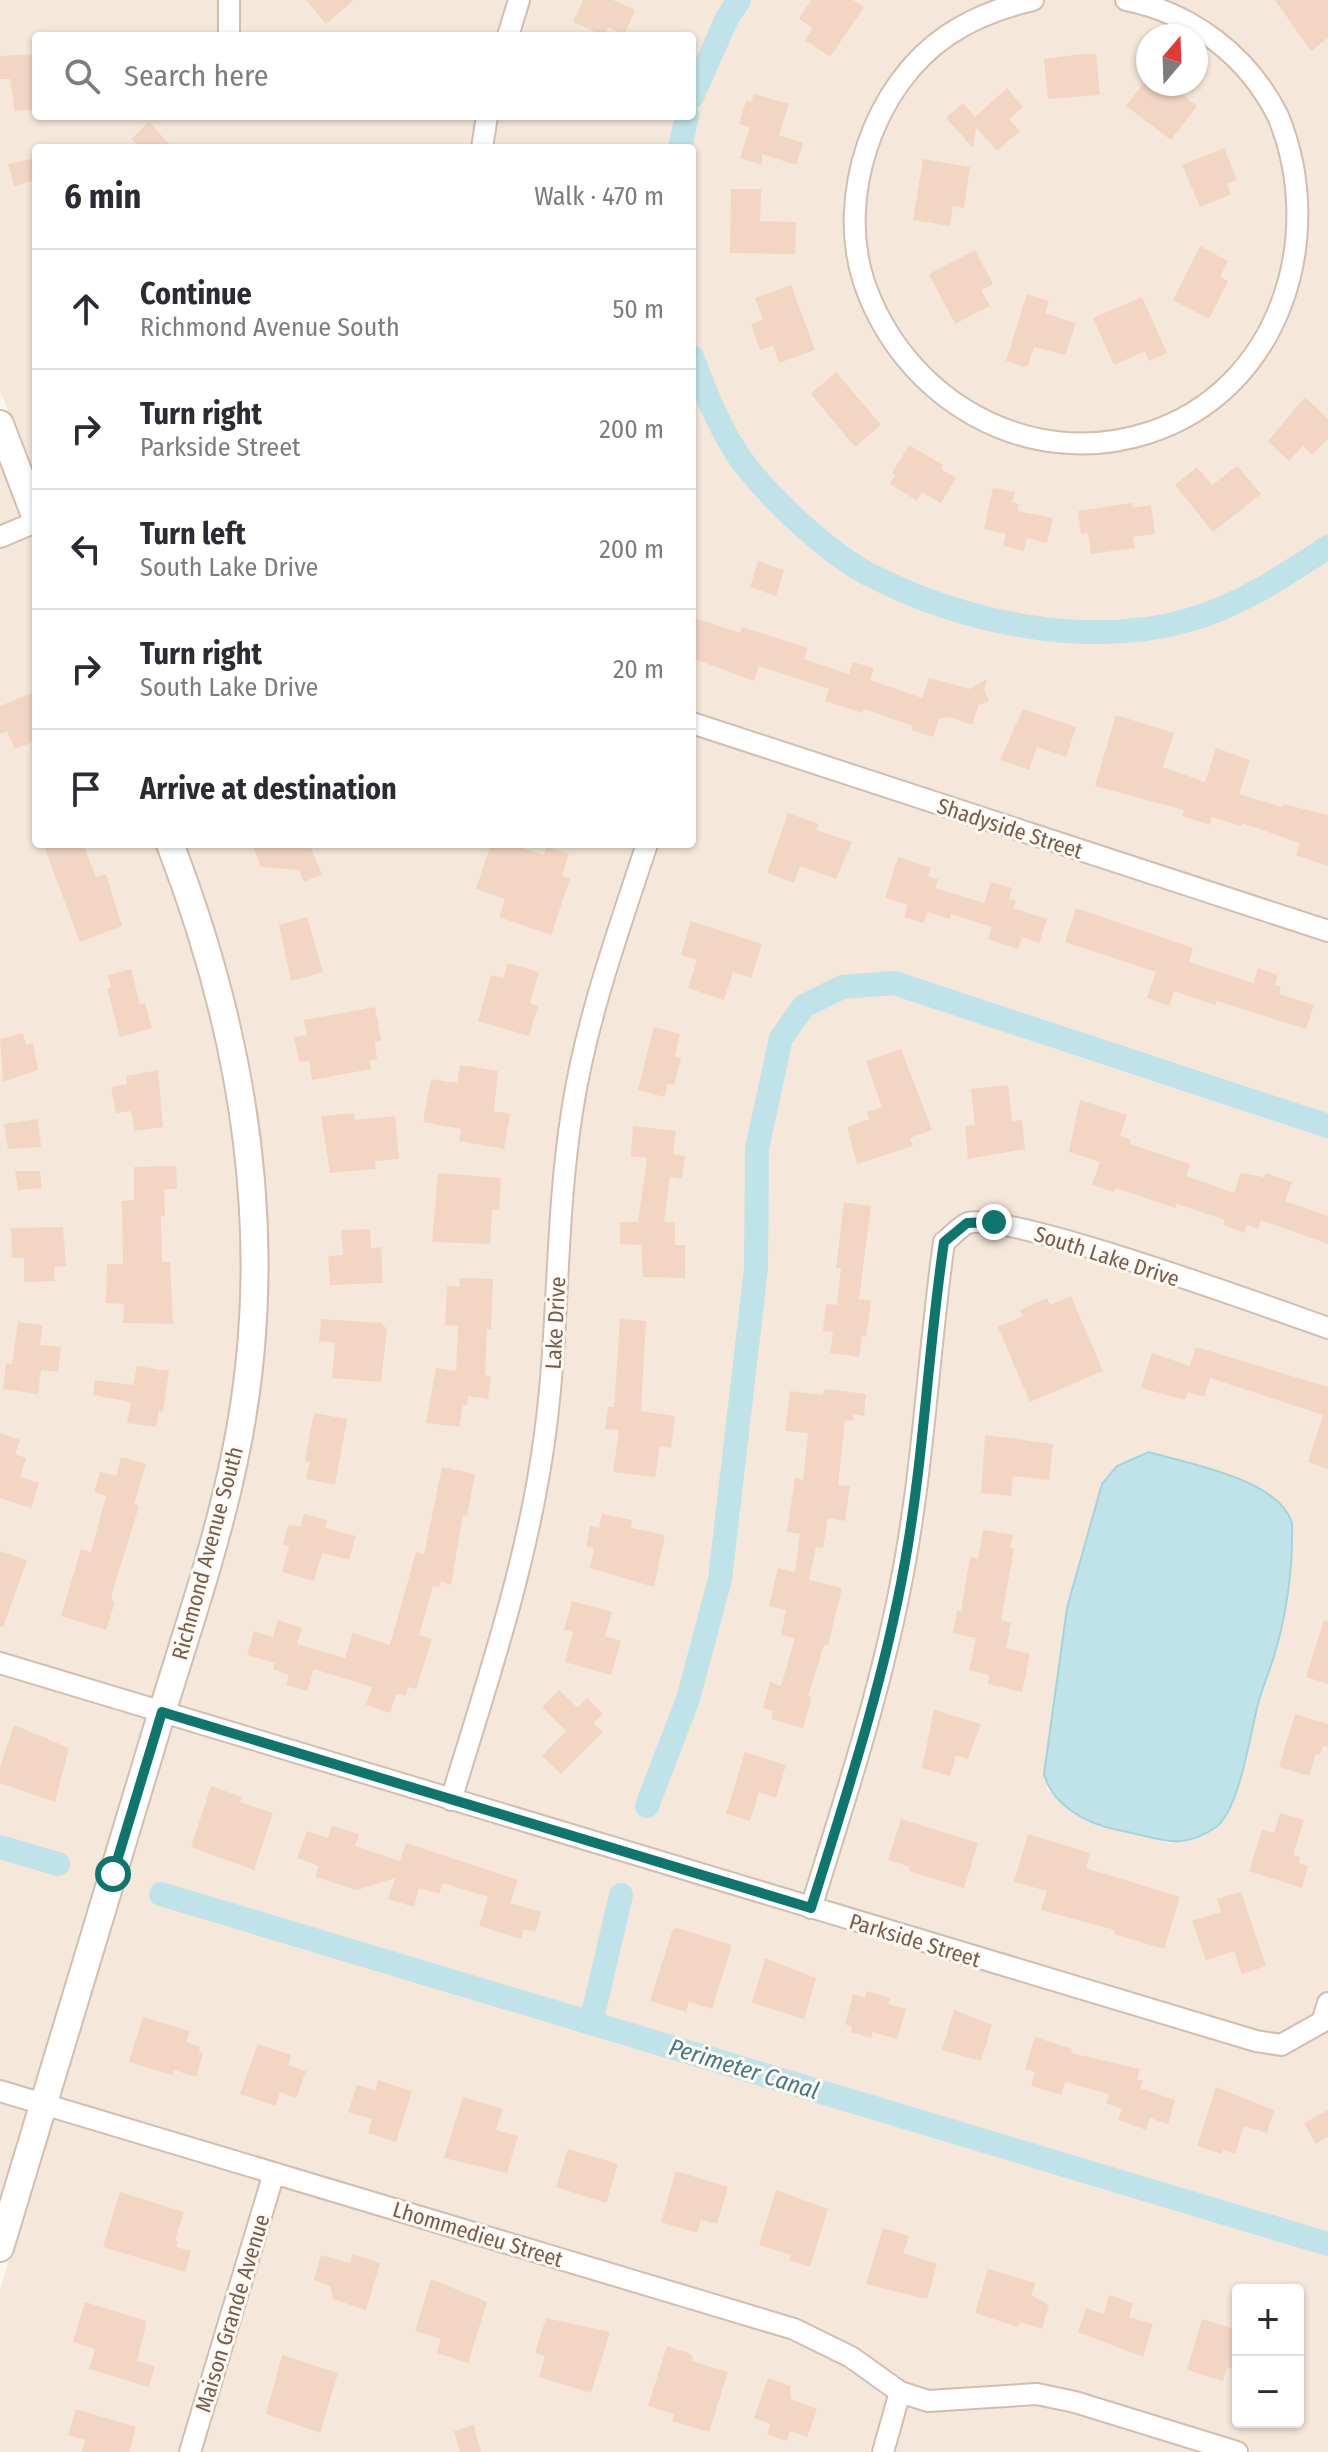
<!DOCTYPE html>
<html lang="en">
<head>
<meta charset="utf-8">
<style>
  :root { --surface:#fff; --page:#f2f2f3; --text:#2b2b33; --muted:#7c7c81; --line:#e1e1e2 }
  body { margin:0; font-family:"Fira Sans Condensed",sans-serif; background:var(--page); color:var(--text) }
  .controls { position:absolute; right:24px; bottom:24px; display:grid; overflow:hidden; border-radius:8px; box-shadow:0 2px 6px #0004 }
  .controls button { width:72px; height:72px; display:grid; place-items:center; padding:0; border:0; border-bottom:2px solid var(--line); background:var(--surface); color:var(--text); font:40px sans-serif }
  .compass { position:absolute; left:1136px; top:24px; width:72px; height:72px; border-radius:50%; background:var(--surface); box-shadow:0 2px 6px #0004; rotate:19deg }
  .stop { position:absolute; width:24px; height:24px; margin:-18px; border:6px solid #0f766e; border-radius:50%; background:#fff }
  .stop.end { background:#0f766e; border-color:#fff; box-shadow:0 2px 8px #0008 }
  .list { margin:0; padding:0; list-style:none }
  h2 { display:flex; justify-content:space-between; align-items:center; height:104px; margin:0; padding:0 32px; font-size:34px }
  h2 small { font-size:26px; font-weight:400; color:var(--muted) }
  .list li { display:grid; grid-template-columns:52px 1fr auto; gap:24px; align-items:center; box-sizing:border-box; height:120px; padding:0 32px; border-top:2px solid var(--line) }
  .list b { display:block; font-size:30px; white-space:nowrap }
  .list p { margin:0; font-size:26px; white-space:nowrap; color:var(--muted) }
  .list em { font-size:26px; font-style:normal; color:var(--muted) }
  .icon { flex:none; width:44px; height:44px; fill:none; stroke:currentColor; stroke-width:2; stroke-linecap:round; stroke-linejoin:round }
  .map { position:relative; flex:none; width:1328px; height:2452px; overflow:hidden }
  .search { position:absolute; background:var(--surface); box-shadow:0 2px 6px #0004; left:32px; top:32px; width:664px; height:88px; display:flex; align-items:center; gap:20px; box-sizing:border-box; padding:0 28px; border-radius:8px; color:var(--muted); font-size:30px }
  .panel { position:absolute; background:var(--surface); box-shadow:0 2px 6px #0004; left:32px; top:144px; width:664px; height:704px; border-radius:8px }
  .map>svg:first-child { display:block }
  .residential { fill:#f5e8da; fill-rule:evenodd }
  .water { fill:#bfe3e8; stroke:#a5d3da; stroke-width:2 }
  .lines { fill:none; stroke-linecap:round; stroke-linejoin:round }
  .canal { stroke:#bfe3e8; stroke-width:24 }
  .building { fill:#f3d5c3 }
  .minor-casing { stroke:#d1beb0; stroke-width:24 }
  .tertiary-casing { stroke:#d1beb0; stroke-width:30 }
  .minor { stroke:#fff; stroke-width:20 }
  .tertiary { stroke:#fff; stroke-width:26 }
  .route { stroke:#0f766e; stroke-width:10 }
  .labels { text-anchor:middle; stroke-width:6; stroke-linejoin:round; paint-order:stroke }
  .street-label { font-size:22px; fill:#7a5c4d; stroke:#fffaf3 }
  .water-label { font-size:24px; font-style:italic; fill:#437c86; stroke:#fffaf3 }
</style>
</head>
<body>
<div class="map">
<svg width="1328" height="2452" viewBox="0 0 1328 2452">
  <rect width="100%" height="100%" fill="#fdf6ec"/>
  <g class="residential">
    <path d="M0,0h1328v2452h-1328v-162l248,-835 13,-87 6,-129 -5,-84 -12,-86 -18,-84 -48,-141h508v-696h-656v335l-36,-93zM36,36h656v80h-656zM1148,36h48v48h-48zM1149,1452l95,29 27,14 21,28 -8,91 -26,90 -12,61 -10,23 -64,56 -61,-15 -30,-12 -33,-27 -4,-16 23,-166 35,-124 15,-18zM1238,2290h60v132h-60z"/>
    <polygon points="0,460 36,551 36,844 157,844 185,918 208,995 226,1077 238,1159 243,1242 237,1367 212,1505 0,2206"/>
  </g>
  <path class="water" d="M1149,1452c40,12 130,27 143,71 1,44 -5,90 -18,133 -5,17 -13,34 -17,52 -7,28 -18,102 -41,119 -37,26 -59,10 -98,3 -31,-6 -65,-24 -74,-56l23,-166 35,-124 15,-18z"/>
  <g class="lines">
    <g class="canal">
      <polyline points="692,97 727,18 739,0"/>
      <polyline points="680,148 687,116"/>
      <path d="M692,357c14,37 29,76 53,108 29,37 85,90 127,111 93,47 215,73 317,44 52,-15 95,-44 139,-73"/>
      <polyline points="647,1806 688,1699 720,1579 756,1268 757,1149 781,1038 804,1006 842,987 894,983 1328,1126"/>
      <polyline points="0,1847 58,1864"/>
      <polyline points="161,1894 1328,2244"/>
      <polyline points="591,2023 621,1895"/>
    </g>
  </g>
  <g class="building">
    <polygon points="306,0 354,0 326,24"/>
    <polygon points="583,0 613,0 635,10 624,35 608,27 604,36 573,22"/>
    <polygon points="811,0 853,0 864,7 830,57 805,40 813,28 799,19"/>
    <polygon points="1275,0 1328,0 1328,38 1311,51"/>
    <polygon points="36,54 36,109 15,111 10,79 0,79 0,56"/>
    <polygon points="1081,54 1096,54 1100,95 1048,99 1044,59"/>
    <polygon points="1143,84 1169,84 1197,106 1171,140 1126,106"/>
    <polygon points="1007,88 1023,107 1009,119 1020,131 997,151 976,127 973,148 946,118 963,103 975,117"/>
    <polygon points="754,94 789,104 779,135 803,143 796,165 762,154 762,165 740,158 750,127 739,124 746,101 751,102"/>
    <polygon points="149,122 173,148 140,148 131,139"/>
    <polygon points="1224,148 1237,180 1227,184 1231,194 1200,207 1182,165"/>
    <polygon points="36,158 36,180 14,186 8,164"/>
    <polygon points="923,159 970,167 964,208 953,206 950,226 913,220"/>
    <polygon points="731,189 761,189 760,221 796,222 795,254 730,253"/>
    <polygon points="1200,246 1228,261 1220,277 1228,281 1209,319 1173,300"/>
    <polygon points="975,250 993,284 981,290 990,306 955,324 929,274"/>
    <polygon points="791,285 815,350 779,363 773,346 760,350 751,324 763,319 755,298"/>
    <polygon points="1027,294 1049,301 1045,313 1076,323 1065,355 1034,347 1028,365 1024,367 1006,361"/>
    <polygon points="1142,297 1167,353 1149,361 1145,351 1114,365 1093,318"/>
    <polygon points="836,372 881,425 855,447 811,394"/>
    <polygon points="1305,397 1328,419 1328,439 1312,455 1303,446 1289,461 1268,441"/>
    <polygon points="909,445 943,465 941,469 956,478 941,503 922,492 917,501 890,484 895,475 892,473"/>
    <polygon points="1237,466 1261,494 1213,532 1175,485 1197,467 1212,485"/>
    <polygon points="993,488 1015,492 1012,502 1019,504 1017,511 1053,518 1047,543 1027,538 1024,551 1003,546 1006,534 984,529"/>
    <polygon points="1132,503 1133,508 1151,505 1155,534 1133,537 1135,548 1091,554 1088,533 1081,534 1078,511"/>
    <polygon points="758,561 784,570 776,596 750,587"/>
    <polygon points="692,617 740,633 742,627 808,648 804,659 849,674 853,662 874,668 870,680 922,698 929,678 970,689 987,679 984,689 989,701 979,705 972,725 950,717 939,719 933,737 911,730 913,726 864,709 863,713 825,701 829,689 759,666 754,681 692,658"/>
    <polygon points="36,691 36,741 15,749 7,731 0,734 0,706"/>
    <polygon points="1023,709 1076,727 1066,757 1037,747 1029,770 1000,760"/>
    <polygon points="1116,715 1174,733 1163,767 1205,782 1216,748 1250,760 1239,794 1282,807 1283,804 1328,815 1328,866 1296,855 1300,843 1242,823 1241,826 1212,817 1210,825 1182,816 1184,810 1095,786"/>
    <polygon points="788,813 819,824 816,830 852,842 836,879 800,866 794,883 767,873"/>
    <polygon points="43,844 83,844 96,877 106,874 122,926 80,942"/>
    <polygon points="252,844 309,844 322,874 304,882 299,870 261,867"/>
    <polygon points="491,844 511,844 544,855 546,847 569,854 562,876 570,879 551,935 499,917 505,899 476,889"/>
    <polygon points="898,857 931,868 928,876 938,879 935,888 984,903 991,882 1012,888 1009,899 1016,901 1013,908 1047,919 1039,943 1022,937 1018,949 988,939 992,927 951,914 950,919 928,912 923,923 904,917 908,905 885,898"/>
    <polygon points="1076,908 1193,948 1189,962 1253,983 1258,968 1278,975 1275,985 1281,987 1279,994 1314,1005 1306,1029 1217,1001 1215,1005 1174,991 1169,1006 1147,998 1156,972 1065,942"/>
    <polygon points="307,917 323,972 291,981 279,925"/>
    <polygon points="691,921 762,944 751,978 733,972 724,1000 688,988 697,960 681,955"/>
    <polygon points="508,963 539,972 530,1003 538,1006 529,1036 478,1021 491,975 503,978"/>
    <polygon points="131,969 140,1004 145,1003 152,1028 120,1037 107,988 111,988 108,975"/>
    <polygon points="375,1007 381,1040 375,1042 377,1059 369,1061 371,1069 312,1080 309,1061 299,1062 294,1037 307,1035 304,1020"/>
    <polygon points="654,1027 680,1034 675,1056 681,1058 674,1085 668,1083 664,1097 638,1090"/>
    <polygon points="23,1033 26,1045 33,1043 38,1070 3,1082 0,1039"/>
    <polygon points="901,1049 932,1130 910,1138 913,1146 857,1164 847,1127 869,1119 867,1112 882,1107 866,1061"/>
    <polygon points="460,1065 498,1071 494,1111 510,1114 504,1149 459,1141 461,1129 423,1122 431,1079 457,1083"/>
    <polygon points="158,1070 163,1127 135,1131 131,1111 116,1113 111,1087 127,1084 126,1076"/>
    <polygon points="1008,1085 1012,1121 1022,1120 1025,1149 968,1159 965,1126 975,1125 971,1089"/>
    <polygon points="1080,1100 1127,1115 1120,1136 1131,1140 1130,1144 1190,1164 1186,1176 1234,1193 1241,1173 1264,1177 1266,1173 1292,1182 1285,1201 1328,1216 1328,1244 1261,1220 1258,1229 1247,1225 1244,1233 1223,1225 1225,1220 1177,1204 1175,1208 1116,1188 1114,1192 1092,1185 1100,1162 1069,1152"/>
    <polygon points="354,1113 355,1120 395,1116 399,1159 375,1161 376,1169 330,1173 321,1116"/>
    <polygon points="38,1119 41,1147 8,1149 4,1124"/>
    <polygon points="633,1126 676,1131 673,1154 685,1156 682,1179 670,1177 664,1222 675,1222 675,1245 685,1245 685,1278 643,1277 641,1245 620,1244 620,1222 638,1222 647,1158 631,1156"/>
    <polygon points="176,1166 177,1189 164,1189 165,1216 161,1216 162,1262 170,1262 173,1324 123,1323 124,1304 106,1303 107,1264 123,1264 122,1201 134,1200 134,1167"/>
    <polygon points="15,1171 40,1171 42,1188 18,1190"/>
    <polygon points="438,1173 501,1178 499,1210 492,1210 490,1244 432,1242"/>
    <polygon points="844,1202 871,1206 859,1299 871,1301 866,1337 862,1336 859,1357 830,1353 833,1332 823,1331 826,1304 837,1305 841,1268 836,1268"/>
    <polygon points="63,1227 66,1266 54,1267 55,1281 24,1282 24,1258 12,1258 11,1228"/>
    <polygon points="370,1229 371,1248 381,1247 383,1283 330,1285 328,1256 343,1255 341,1230"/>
    <polygon points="460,1278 493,1279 491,1329 487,1329 485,1375 491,1376 488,1399 468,1396 467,1405 463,1405 459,1427 426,1423 436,1368 456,1371 458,1326 445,1325 447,1286 459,1287"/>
    <polygon points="1071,1296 1103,1371 1030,1402 998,1327 1023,1316 1020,1310 1047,1298 1050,1305"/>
    <polygon points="321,1319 381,1323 387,1329 381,1382 332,1378 335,1343 319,1341"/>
    <polygon points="620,1319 646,1321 641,1411 675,1416 671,1448 660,1446 655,1477 613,1472 619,1430 605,1429 608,1407 614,1407"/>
    <polygon points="18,1322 43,1325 40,1345 61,1347 58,1372 41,1370 38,1394 3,1389 6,1363 12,1364"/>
    <polygon points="1196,1347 1328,1387 1328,1469 1308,1462 1323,1415 1210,1378 1204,1397 1188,1392 1185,1400 1141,1388 1152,1353 1190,1366"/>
    <polygon points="137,1366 169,1371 163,1412 159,1411 156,1427 127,1423 131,1402 93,1395 95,1380 133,1385"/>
    <polygon points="824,1389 866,1394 864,1416 853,1414 853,1421 845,1420 838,1485 850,1486 845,1521 828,1518 823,1548 816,1547 809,1580 842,1588 828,1645 824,1645 808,1696 812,1697 803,1728 771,1719 773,1711 763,1708 770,1682 781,1686 795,1638 781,1635 786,1610 769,1606 778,1568 795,1572 800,1534 787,1532 795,1478 803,1480 808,1433 785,1431 790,1391 823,1395"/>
    <polygon points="314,1413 347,1419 335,1485 306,1479 310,1462 305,1461"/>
    <polygon points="0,1433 20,1440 15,1454 26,1458 20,1477 39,1483 31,1508 0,1498"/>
    <polygon points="985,1435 1053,1444 1049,1480 1013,1476 1011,1496 981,1493"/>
    <polygon points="121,1457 146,1464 134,1504 139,1506 113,1590 111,1601 115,1602 106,1630 61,1616 81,1549 91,1552 106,1496 94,1492 100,1472 116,1476"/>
    <polygon points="442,1467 475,1474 467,1516 463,1515 451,1585 441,1582 440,1588 433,1586 419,1635 432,1639 416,1689 408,1687 405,1696 396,1694 390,1713 366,1705 372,1687 314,1669 307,1691 286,1685 289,1675 273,1669 275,1663 247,1655 254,1631 273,1637 278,1620 302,1628 297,1644 345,1658 353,1633 390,1645 416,1552 424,1555"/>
    <polygon points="304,1514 327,1520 325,1528 356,1536 349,1560 322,1553 314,1581 282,1572 289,1546 283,1544 289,1524 300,1527"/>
    <polygon points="602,1514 632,1520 631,1528 665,1535 654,1587 590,1568 594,1548 586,1546 590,1526 599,1528"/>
    <polygon points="983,1530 1013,1535 1010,1548 1014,1549 1001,1620 1011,1623 1006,1648 1030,1654 1022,1692 988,1684 989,1675 969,1670 976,1638 953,1633 957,1611 961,1611 970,1557 978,1559"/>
    <polygon points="0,1551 27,1560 3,1627 0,1627"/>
    <polygon points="572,1601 612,1612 605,1636 621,1641 611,1675 565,1662 573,1632 564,1630"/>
    <polygon points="1324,1620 1328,1621 1328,1684 1306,1677"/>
    <polygon points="559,1690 578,1708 587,1698 603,1714 593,1723 603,1732 561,1774 542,1756 566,1731 542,1707"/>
    <polygon points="934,1710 981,1724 968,1759 956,1755 950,1776 922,1768"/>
    <polygon points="1295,1714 1328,1724 1328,1748 1323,1746 1320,1755 1316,1754 1309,1776 1279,1767"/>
    <polygon points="14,1725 69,1748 55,1802 0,1783 0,1767"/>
    <polygon points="745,1752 786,1765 776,1798 759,1792 750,1821 726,1814"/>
    <polygon points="211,1786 242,1797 240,1802 273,1813 254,1870 191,1847"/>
    <polygon points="1280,1813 1304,1820 1293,1855 1300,1857 1299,1863 1308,1866 1302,1888 1249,1871 1262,1830 1274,1833"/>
    <polygon points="901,1819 978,1843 964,1888 909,1871 910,1867 888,1860"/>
    <polygon points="332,1826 359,1834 355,1846 400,1861 406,1843 518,1880 510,1903 541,1912 535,1932 524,1929 521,1939 479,1926 488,1897 443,1883 439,1894 419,1888 414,1907 388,1899 395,1878 357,1890 315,1877 319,1866 297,1858 307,1831 328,1838"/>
    <polygon points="1028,1834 1090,1853 1086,1868 1180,1897 1164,1949 1114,1934 1115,1930 1041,1910 1047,1891 1014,1882"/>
    <polygon points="1241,1892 1266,1966 1242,1974 1234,1951 1206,1960 1192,1921 1221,1912 1217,1899"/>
    <polygon points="677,1928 732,1945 712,2009 689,2002 686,2012 650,2001 673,1929"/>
    <polygon points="765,1958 816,1978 804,2019 752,2003"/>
    <polygon points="867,1991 890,1998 888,2004 906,2009 897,2039 873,2032 871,2038 851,2032 852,2027 845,2024 853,1994 865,1998"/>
    <polygon points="954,2010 992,2025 981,2061 942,2050"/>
    <polygon points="143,2017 190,2031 186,2042 200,2047 199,2052 203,2053 196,2077 174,2070 172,2075 129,2062"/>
    <polygon points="1035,2037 1072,2049 1071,2053 1140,2069 1137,2079 1143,2081 1140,2088 1175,2100 1168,2124 1150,2118 1146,2130 1118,2120 1122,2109 1106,2103 1109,2094 1065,2082 1061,2095 1031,2086 1035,2072 1025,2069"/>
    <polygon points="258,2044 291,2055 288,2065 306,2071 296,2098 280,2092 276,2106 240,2094"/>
    <polygon points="378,2080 412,2091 396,2142 368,2133 372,2119 348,2112 357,2085 375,2090"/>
    <polygon points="1216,2087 1274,2110 1267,2133 1244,2126 1235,2154 1223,2150 1222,2154 1197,2146"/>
    <polygon points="463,2097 503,2109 496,2130 518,2136 507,2173 444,2158"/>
    <polygon points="1328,2110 1328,2137 1316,2144 1304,2123"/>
    <polygon points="568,2149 618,2164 606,2203 556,2187"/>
    <polygon points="676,2171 728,2187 717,2224 701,2220 697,2233 661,2222"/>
    <polygon points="776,2190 828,2209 810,2267 789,2260 791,2255 759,2245"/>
    <polygon points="120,2192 184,2212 175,2240 178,2241 176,2247 191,2251 185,2272 103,2247"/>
    <polygon points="883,2228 909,2236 903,2253 937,2264 927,2299 866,2284"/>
    <polygon points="353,2254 380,2263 366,2310 333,2299 330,2286 314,2280 321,2255 350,2263"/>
    <polygon points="988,2269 1035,2283 1031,2295 1049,2305 1042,2329 1020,2322 1018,2327 975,2313"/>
    <polygon points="431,2279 487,2302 468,2363 437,2353 441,2339 415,2331"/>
    <polygon points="1109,2295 1133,2303 1129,2317 1153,2324 1143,2357 1078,2332 1086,2308 1104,2314"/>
    <polygon points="85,2302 147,2321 137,2361 155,2366 149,2387 89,2369 95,2349 73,2342"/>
    <polygon points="546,2318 610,2332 591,2393 539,2377 545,2356 535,2353"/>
    <polygon points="1202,2319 1238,2330 1238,2370 1227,2367 1223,2381 1187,2370"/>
    <polygon points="667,2346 688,2353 693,2357 692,2361 728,2372 709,2432 672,2421 674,2414 648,2406"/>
    <polygon points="282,2355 338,2373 320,2433 266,2414"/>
    <polygon points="768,2378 790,2386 791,2399 817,2409 807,2437 790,2431 787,2441 767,2434 771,2424 754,2418"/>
    <polygon points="76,2409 136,2427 129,2452 82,2452 85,2440 68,2435"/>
    <polygon points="474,2425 481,2452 460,2452 454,2431"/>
  </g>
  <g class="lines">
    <defs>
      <g id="minor">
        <path d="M1033,0c-30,7 -60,18 -85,35 -75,50 -112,163 -84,247 39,116 162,190 284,151 132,-42 180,-196 130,-317 -30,-60 -86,-103 -152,-116"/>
        <polyline points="229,36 229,0"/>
        <polyline points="508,36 519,0"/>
        <polyline points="482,148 487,116"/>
        <polyline points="0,537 36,522"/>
        <polyline points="692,723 1328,931"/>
        <polyline points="0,1663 1256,2041 1281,2045 1322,2022 1328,2003"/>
        <path d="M451,1800c35,-114 73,-227 91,-345 18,-114 12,-229 30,-343 14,-92 46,-180 75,-268"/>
        <path d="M811,1908c36,-115 73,-228 94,-346 19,-106 24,-213 39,-320 7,-5 16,-16 24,-19 38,-12 306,86 360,105"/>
        <polyline points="0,2091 794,2329 851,2357 900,2392 928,2401 1037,2394 1075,2402 1237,2452"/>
        <polyline points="190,2452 274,2173"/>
        <polyline points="883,2452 900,2392"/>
      </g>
      <g id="tertiary">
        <polyline points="0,424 36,518"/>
        <path d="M0,2248c50,-168 102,-335 152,-503 29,-97 64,-194 84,-294 42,-206 9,-413 -66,-607"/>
      </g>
    </defs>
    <use href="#minor" class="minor-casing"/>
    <use href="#tertiary" class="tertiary-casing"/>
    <use href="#minor" class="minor"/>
    <use href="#tertiary" class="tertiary"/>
  </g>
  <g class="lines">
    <path class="route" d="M113,1874l49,-162 649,196c36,-115 73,-228 94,-346 19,-106 23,-213 39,-320l23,-19 27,-1"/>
  </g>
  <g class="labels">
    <g class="street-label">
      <text transform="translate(1010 828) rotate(18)" y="8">Shadyside Street</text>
      <text transform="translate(1107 1256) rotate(18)" y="8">South Lake Drive</text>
      <text transform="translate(555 1323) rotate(-87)" y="8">Lake Drive</text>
      <text transform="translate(207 1553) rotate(-75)" y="8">Richmond Avenue South</text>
      <text transform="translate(915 1940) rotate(17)" y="8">Parkside Street</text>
      <text transform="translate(478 2234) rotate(17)" y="8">Lhommedieu Street</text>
      <text transform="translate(232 2313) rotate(-73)" y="8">Maison Grande Avenue</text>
    </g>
    <g class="water-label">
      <text transform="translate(744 2069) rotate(17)" y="8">Perimeter Canal</text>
    </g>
  </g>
</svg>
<div class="controls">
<button>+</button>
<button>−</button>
</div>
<svg class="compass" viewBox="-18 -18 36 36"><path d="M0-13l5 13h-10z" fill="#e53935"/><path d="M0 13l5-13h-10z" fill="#7c7c81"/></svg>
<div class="stop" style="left:113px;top:1874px"></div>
<div class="stop end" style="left:994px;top:1222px"></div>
<div class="search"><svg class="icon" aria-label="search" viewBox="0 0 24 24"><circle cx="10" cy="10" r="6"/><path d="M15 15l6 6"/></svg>Search here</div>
<section class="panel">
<h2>6 min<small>Walk · 470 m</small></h2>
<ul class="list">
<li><svg class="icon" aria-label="ahead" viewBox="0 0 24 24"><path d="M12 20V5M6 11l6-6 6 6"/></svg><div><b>Continue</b><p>Richmond Avenue South</p></div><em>50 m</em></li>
<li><svg class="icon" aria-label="right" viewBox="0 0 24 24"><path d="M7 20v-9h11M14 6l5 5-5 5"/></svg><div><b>Turn right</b><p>Parkside Street</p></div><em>200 m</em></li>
<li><svg class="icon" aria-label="left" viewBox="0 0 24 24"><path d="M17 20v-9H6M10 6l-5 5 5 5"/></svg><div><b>Turn left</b><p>South Lake Drive</p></div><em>200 m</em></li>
<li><svg class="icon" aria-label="right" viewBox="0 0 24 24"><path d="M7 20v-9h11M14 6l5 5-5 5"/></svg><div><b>Turn right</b><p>South Lake Drive</p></div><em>20 m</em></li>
<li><svg class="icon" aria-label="arrive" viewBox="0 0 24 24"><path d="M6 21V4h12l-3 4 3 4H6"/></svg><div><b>Arrive at destination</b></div></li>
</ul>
</section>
</div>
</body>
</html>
